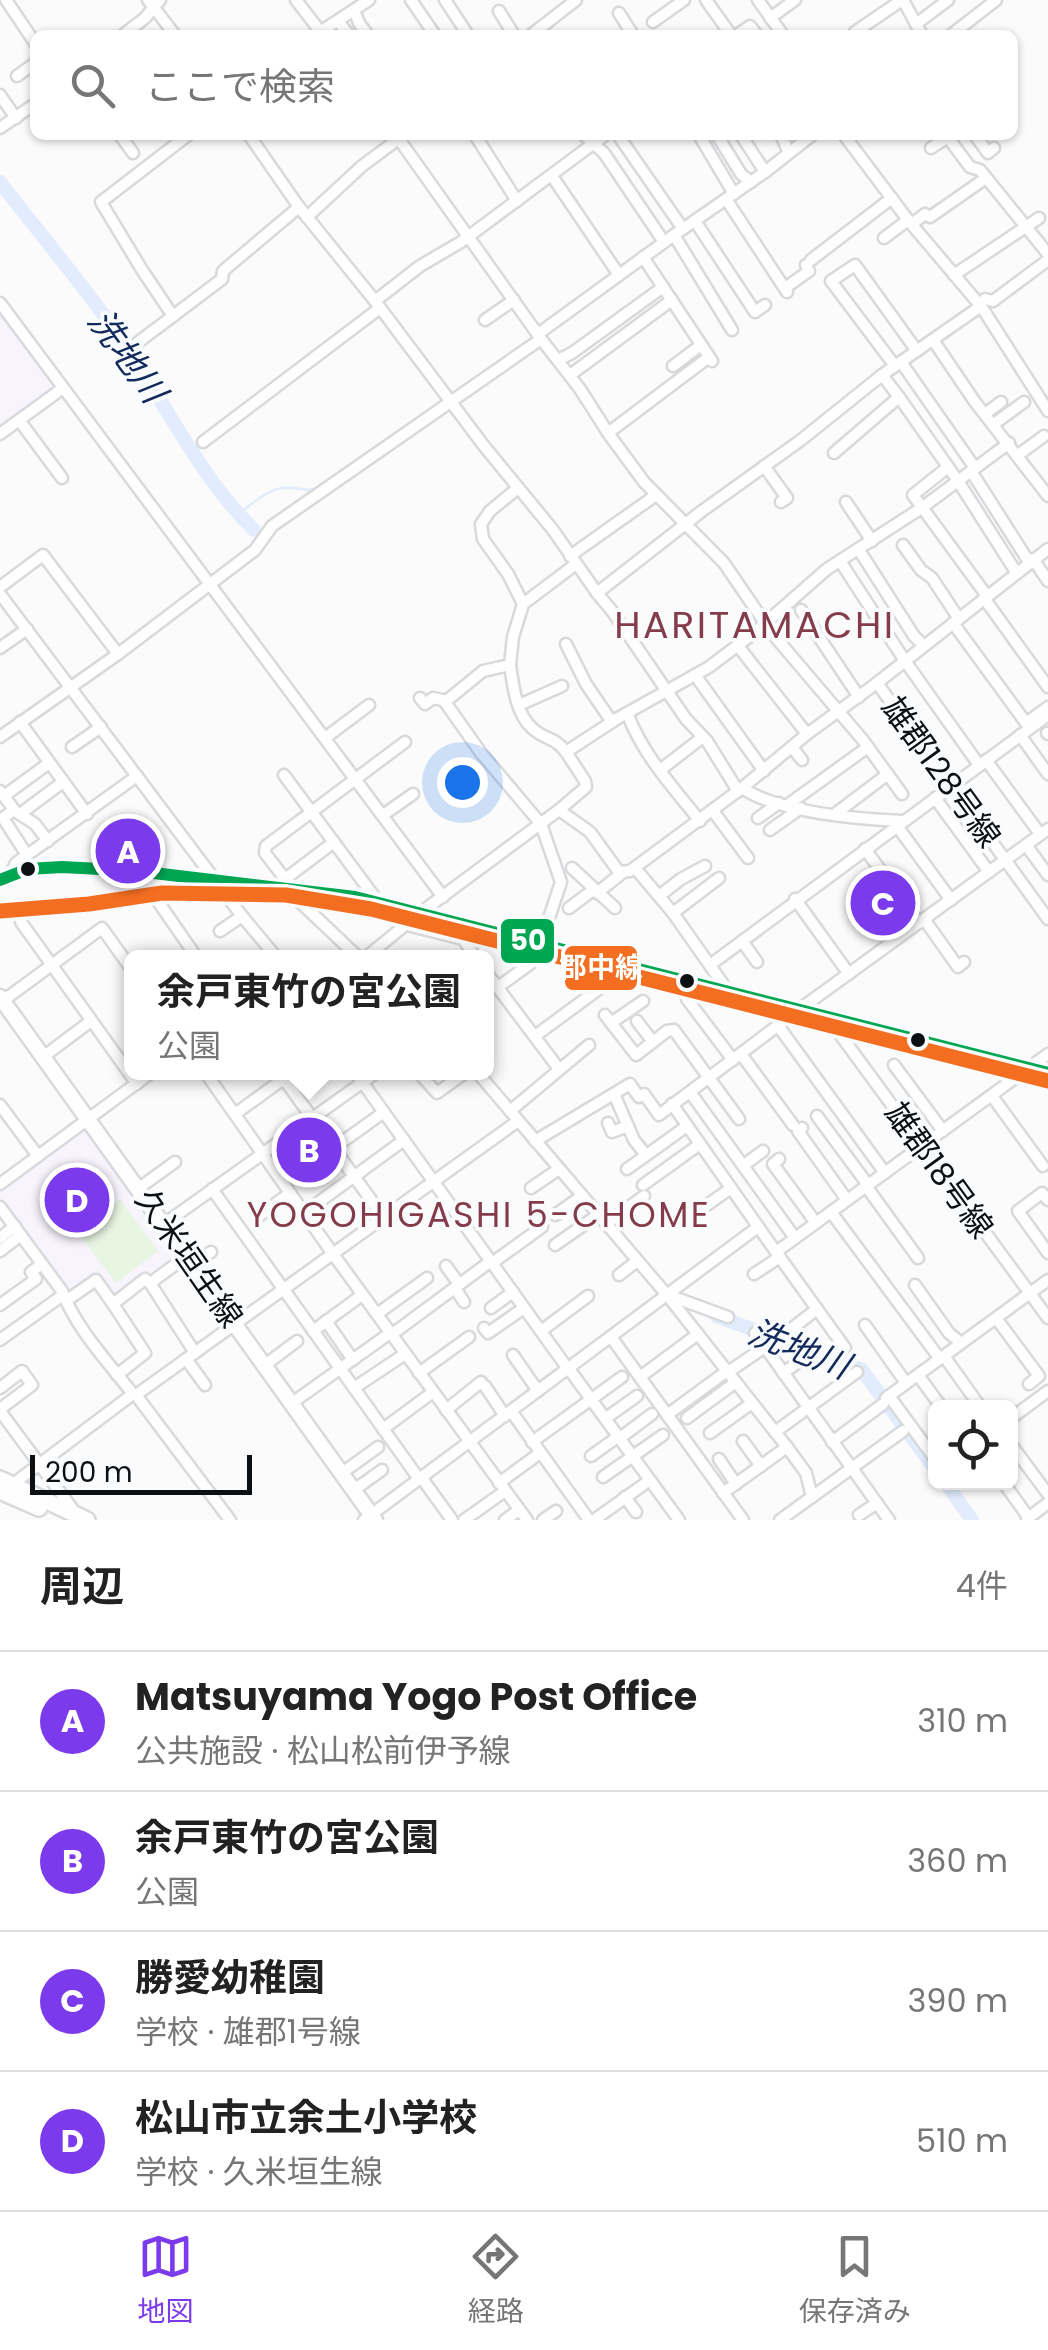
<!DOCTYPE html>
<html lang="ja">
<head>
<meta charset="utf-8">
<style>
  :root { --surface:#fff; --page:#f2f2f2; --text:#222; --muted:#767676; --line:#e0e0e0; --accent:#7c3aed }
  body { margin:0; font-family:Poppins,"Noto Sans JP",sans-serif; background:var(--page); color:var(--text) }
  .controls { position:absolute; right:30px; bottom:30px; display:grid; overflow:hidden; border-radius:15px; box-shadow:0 2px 8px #0004 }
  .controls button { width:90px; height:90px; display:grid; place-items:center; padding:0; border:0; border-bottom:2px solid var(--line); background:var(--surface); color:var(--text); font:50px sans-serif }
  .scale { position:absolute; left:30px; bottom:25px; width:222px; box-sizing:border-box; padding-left:10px; border:5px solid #0d1013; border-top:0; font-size:28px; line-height:35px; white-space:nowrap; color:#0d1013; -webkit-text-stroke:8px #fafbfd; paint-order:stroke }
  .you { position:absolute; left:462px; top:782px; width:35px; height:35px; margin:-25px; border:8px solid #fff; border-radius:50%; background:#1a73e8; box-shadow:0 0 0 15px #1a73e833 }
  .badge { display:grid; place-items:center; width:65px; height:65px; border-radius:50%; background:var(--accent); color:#fff; font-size:32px; font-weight:700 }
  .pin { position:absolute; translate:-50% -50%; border:5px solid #fff; box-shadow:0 2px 10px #0006 }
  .popup { position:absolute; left:124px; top:950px; width:370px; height:130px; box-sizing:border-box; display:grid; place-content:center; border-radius:15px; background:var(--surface); filter:drop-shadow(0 2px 8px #0005); font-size:32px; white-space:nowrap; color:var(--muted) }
  .popup b { font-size:38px; color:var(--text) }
  .popup::after { content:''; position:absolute; left:50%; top:100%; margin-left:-20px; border:20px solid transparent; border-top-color:var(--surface) }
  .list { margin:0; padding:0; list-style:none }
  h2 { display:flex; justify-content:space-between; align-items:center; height:130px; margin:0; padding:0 40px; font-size:42px }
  h2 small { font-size:32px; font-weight:400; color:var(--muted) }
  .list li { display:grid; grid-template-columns:65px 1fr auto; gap:30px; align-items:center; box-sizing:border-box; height:140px; padding:0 40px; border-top:2px solid var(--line) }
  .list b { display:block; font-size:38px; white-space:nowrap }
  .list p { margin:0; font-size:32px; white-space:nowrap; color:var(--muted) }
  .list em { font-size:32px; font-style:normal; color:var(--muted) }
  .icon { flex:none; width:55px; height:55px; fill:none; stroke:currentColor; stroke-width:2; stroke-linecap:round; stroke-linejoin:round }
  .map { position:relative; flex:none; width:1048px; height:1520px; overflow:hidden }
  .search { position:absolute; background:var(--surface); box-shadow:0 2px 8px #0004; left:30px; right:30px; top:30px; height:110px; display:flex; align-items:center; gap:25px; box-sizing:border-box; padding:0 35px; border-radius:15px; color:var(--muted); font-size:38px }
  .sheet { height:690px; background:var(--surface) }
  nav { display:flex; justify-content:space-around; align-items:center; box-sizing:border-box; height:140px; border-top:2px solid var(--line); background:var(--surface); font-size:28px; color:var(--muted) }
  nav a { display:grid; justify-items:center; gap:5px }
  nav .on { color:var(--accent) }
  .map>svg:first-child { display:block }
  .education { fill:#f8f4fe }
  .park { fill:url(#park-dots) }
  .pitch { fill:#e8f5e1 }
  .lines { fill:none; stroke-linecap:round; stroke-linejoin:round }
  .stream { stroke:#e2ecfd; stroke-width:2.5 }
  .river { stroke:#e2ecfd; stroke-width:14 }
  .minor-casing { stroke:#d7d9db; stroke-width:15 }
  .major-casing { stroke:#d7d9db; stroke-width:19 }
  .highway-casing { stroke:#d7d9db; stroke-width:20 }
  .minor { stroke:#fefeff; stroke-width:10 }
  .major { stroke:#fefeff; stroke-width:14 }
  .highway { stroke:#fefeff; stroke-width:15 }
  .bus-1-casing { stroke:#fafbfd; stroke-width:20 }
  .bus-1 { stroke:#00a651; stroke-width:12 }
  .rail-1-casing { stroke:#fafbfd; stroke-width:22 }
  .rail-1 { stroke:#f36e21; stroke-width:15 }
  .bus-dot { fill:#0d1013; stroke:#fafbfd; stroke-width:4 }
  .labels { text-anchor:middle; stroke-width:8; stroke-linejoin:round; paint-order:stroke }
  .street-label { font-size:32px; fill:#0d1013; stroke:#fafbfd }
  .water-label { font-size:35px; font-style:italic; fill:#132b5c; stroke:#fafbfd }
  .neighbourhood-label { font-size:35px; letter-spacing:2.5px; fill:#843c4b; stroke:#fafbfd }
  .quarter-label { font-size:38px; letter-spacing:2.5px; fill:#843c4b; stroke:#fafbfd }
  .line-badge { stroke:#fafbfd; stroke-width:4 }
  .badge-label { font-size:28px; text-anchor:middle; font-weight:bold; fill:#fff }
</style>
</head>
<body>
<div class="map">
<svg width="1048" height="1520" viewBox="0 0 1048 1520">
  <defs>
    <pattern id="park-dots" width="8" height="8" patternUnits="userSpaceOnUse" patternTransform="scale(2.5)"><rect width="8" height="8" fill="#e8f5e1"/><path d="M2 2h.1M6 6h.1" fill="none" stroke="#c6d1c0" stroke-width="1.8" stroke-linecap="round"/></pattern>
  </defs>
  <rect width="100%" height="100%" fill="#fbfbfc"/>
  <g class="education">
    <polygon points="0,308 56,383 56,387 0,430"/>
    <polygon points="86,1126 181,1255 149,1278 145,1274 113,1297 96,1274 68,1294 0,1201 0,1189"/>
  </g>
  <polygon class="park" points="311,1121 338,1157 307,1181 280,1144"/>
  <polygon class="pitch" points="120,1199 158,1251 116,1283 77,1231"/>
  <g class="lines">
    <path class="stream" d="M238,514c13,-9 28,-24 45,-26 12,-2 22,4 34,1"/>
    <g class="river">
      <path d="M0,182c44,57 91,112 131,172 40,60 71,125 123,176"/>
      <polyline points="716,1316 861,1369 936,1470"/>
      <polyline points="945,1482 972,1520"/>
    </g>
    <defs>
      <g id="minor">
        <polyline points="6,0 35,43"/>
        <polyline points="148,0 175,35"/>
        <polyline points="296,0 323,35"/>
        <polyline points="411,0 435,35"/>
        <polyline points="445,0 468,35"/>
        <polyline points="706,0 731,35"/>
        <polyline points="758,0 783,35"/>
        <polyline points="903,0 922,35"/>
        <polyline points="354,10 359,23 368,35"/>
        <polyline points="499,11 514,35"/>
        <polyline points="619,13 633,35"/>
        <polyline points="770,18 795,0"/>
        <polyline points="338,21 349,35"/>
        <polyline points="653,22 684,0"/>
        <polyline points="916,24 948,0"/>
        <polyline points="320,32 369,0"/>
        <polyline points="855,32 902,0"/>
        <polyline points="123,35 145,18 160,0"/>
        <polyline points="531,35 576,0"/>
        <polyline points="737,35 750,26 757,35"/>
        <polyline points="951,35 996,0"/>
        <polyline points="17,76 35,63"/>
        <polyline points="0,95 16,118"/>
        <polyline points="0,128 35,104"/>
        <polyline points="120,135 133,153"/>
        <polyline points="188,135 101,202 142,270 173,316 222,279 223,271 299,207"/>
        <polyline points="249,135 299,207 375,301 484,446 553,530 597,593 612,611 686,719 707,741 738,791"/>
        <polyline points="396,135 541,339 580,389 608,433 644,482 724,563 771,632 862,739 902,794"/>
        <polyline points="475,135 517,201"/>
        <polyline points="584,135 604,153 664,242"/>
        <polyline points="618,135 683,229"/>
        <polyline points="699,135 734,194"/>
        <polyline points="717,135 741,174 751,182"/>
        <polyline points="741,135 765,172"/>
        <polyline points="781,135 789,153"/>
        <polyline points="844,135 908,220 979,304"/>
        <polyline points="946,135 970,167 980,170 1048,254"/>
        <polyline points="975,135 988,153 994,148"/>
        <polyline points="931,148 948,137"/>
        <polyline points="552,176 619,275"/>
        <polyline points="726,199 787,292"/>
        <polyline points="307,217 362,166 401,137"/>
        <polyline points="695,221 755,312 765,305"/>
        <polyline points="912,224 925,214 930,217 986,178"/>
        <polyline points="674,235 732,330"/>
        <polyline points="884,238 908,220"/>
        <polyline points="643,257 712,361"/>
        <polyline points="811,260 892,198"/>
        <polyline points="954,275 1039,218"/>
        <polyline points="785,288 809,271 806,265"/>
        <polyline points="375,301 420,266 461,242 605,135"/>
        <polyline points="0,303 443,897"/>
        <polyline points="981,306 1048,411"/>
        <polyline points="485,320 514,300"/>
        <polyline points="538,334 674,235 765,172 812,135"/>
        <polyline points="933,340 975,402 1048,496"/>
        <polyline points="137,343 173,316"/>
        <polyline points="558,360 572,353 663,287"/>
        <polyline points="901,362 975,468"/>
        <polyline points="673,366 701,345"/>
        <polyline points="895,366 831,281 855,265 917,351"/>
        <polyline points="570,375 672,300"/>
        <polyline points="899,397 958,481 1016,572"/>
        <polyline points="985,414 1001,402"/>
        <polyline points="19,420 62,478"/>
        <polyline points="994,424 1024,402"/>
        <polyline points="608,433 709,357"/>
        <polyline points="0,434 63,388"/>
        <polyline points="203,442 380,308"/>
        <polyline points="834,453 899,397 882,375"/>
        <polyline points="1018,455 1044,436"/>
        <polyline points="764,466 787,498 781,502"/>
        <polyline points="948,467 913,495 987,596"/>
        <polyline points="971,471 1029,562"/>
        <polyline points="518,488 490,511 481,524 483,539 508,574 523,604"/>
        <polyline points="846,502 872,541"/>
        <polyline points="903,545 921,570 932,578 959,619"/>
        <polyline points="859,550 914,636 924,646"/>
        <polyline points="570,556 656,495"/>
        <polyline points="1033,559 1048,581"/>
        <polyline points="840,561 905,661 979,765"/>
        <polyline points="0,587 43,555 118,654"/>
        <polyline points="597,593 702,511 801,440 882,375 981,306 979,304 985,299 993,301 1048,260"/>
        <polyline points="0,594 242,916 277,958"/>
        <polyline points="984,598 1048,687"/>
        <polyline points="801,610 859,697"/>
        <polyline points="953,623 1026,723 1048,707"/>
        <polyline points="566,644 586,684 612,722"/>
        <polyline points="738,646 807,734"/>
        <polyline points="0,648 27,629"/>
        <path d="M510,665c3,20 6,49 22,63 12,12 22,8 34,24"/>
        <polyline points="695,675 709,667 754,633 827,569 923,507 1009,443"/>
        <polyline points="877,683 1048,919"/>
        <polyline points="420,698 425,704 433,698 447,701"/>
        <polyline points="519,705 562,686"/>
        <path d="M627,713c16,42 45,73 73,108"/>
        <polyline points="20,722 87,814"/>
        <polyline points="1047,733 1048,734"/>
        <polyline points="1020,735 1048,774"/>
        <polyline points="0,737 118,654 255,550 272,526 541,339"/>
        <polyline points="325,738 369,705"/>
        <polyline points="72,747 101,727"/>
        <polyline points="792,747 802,760"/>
        <polyline points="986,760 1040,834"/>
        <polyline points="660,770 703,737"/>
        <polyline points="284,775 373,895 374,902"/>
        <path d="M742,788c38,25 115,31 161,33"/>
        <polyline points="0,791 15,811 35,824 48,841"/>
        <polyline points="4,796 49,763"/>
        <polyline points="935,798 989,872"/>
        <polyline points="786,806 868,747"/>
        <polyline points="14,810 3,818 27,855"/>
        <polyline points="559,810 590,832 619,872 630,871 742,788 807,734 877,683 1048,549"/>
        <polyline points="713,811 748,858"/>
        <polyline points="20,814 63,782"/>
        <polyline points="835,814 888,774"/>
        <polyline points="383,815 413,794"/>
        <polyline points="758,818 779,803"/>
        <polyline points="897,826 951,900"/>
        <polyline points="770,830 801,808"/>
        <polyline points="1026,845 1048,875"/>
        <polyline points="865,849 919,923"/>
        <polyline points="572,868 615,908"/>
        <polyline points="635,868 673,913 723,984 722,989"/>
        <polyline points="137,871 197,958"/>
        <polyline points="10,875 16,863 137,776"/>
        <polyline points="285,879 334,842"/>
        <polyline points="283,888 285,879 265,853 266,846 405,742"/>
        <polyline points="597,893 622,873"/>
        <polyline points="659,896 681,879 705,866"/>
        <polyline points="795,899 849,974"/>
        <polyline points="300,902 359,958"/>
        <polyline points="569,908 593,890"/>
        <polyline points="673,913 719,878"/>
        <polyline points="924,919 958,967 964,962"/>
        <polyline points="21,922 137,1084"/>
        <polyline points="407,925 463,939 476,958"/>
        <polyline points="220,931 242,916"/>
        <polyline points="742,941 757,962"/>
        <polyline points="546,945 543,936 561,882 541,824 481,753 445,702 483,671 510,665 513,637 523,604 576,564"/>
        <polyline points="365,958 420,913 559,810 586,787 585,781 566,752 618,718 695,675 764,771"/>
        <polyline points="710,965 1048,715"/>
        <polyline points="486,972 559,1069"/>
        <polyline points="498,987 530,964"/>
        <polyline points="687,999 733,1060"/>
        <polyline points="0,1003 102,928 132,970"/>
        <polyline points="605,1015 636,1055 667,1031 674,1030 739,1119"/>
        <polyline points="839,1019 839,1033 1048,1318"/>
        <polyline points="637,1021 653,1042"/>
        <polyline points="611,1023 643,1001"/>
        <polyline points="779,1027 885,1173"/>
        <polyline points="535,1036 611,980 615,984"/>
        <polyline points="741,1054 793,1125"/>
        <polyline points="43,1057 91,1021"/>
        <polyline points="894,1065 943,1131"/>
        <polyline points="205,1072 333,1254 527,1520"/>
        <polyline points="279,1072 384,1218"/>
        <polyline points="355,1072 568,1369"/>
        <polyline points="418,1072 437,1093 466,1072"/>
        <polyline points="477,1072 667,1295 787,1447 806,1473 812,1497"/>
        <polyline points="690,1092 795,1238"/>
        <polyline points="614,1094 634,1140 646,1155"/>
        <polyline points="992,1096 1043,1166"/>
        <polyline points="672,1104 776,1252 1048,1054"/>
        <polyline points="0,1105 38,1156"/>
        <polyline points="510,1111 589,1045"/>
        <polyline points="235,1114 293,1072"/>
        <polyline points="817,1116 868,1185"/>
        <polyline points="608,1123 612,1132 628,1126"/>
        <polyline points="802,1128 798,1131 847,1200"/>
        <polyline points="345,1140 384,1112"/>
        <polyline points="535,1141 630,1084 639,1097 644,1094 659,1115 800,1009 1048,829"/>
        <polyline points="779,1159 773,1164 816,1223"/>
        <polyline points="744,1165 763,1151"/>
        <polyline points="627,1169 687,1126"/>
        <polyline points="0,1184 152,1072"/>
        <polyline points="643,1185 700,1144"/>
        <polyline points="866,1186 918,1258"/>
        <polyline points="139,1188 175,1162"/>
        <polyline points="531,1188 559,1169"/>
        <polyline points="212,1189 419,1479"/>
        <polyline points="1048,1200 1042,1193 1018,1211 1048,1253"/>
        <path d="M0,1207l62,84c14,37 45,70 71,103"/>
        <polyline points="689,1209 693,1215 731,1188"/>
        <polyline points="831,1212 940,1359"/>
        <polyline points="304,1213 404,1140"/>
        <polyline points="555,1215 582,1196"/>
        <polyline points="259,1216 290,1193"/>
        <polyline points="164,1224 377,1072"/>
        <polyline points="606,1224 644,1196"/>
        <polyline points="0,1238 15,1226"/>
        <polyline points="555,1245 598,1215"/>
        <polyline points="0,1251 21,1235"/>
        <polyline points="776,1252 845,1348"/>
        <polyline points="492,1263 542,1227"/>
        <polyline points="193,1264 211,1252"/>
        <polyline points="446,1266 459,1284"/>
        <polyline points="754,1274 780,1257"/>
        <polyline points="619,1275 637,1261"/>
        <polyline points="150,1283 195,1353"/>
        <polyline points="915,1285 949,1333 961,1343"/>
        <polyline points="455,1288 464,1302"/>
        <polyline points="668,1295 728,1317"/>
        <polyline points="66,1298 70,1298 96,1280 113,1304 145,1279 150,1283 153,1281 187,1256"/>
        <polyline points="113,1304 145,1353 117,1375"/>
        <polyline points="0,1305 36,1279 31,1272 42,1264"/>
        <polyline points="491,1308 513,1292"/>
        <polyline points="377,1314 427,1278"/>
        <polyline points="996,1318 1039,1376 1029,1384"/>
        <polyline points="326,1321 353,1360"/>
        <polyline points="865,1325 906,1383"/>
        <polyline points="484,1328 488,1333 524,1308"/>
        <polyline points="313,1331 362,1295"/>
        <polyline points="541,1331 588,1296"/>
        <polyline points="755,1333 889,1520"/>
        <polyline points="391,1335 491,1261"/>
        <polyline points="611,1337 743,1520"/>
        <polyline points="781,1337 817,1309"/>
        <polyline points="0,1340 63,1295"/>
        <polyline points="513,1355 538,1391"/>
        <polyline points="944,1356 981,1408"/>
        <polyline points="186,1359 205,1385"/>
        <polyline points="265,1365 297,1341"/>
        <polyline points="569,1369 679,1520"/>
        <polyline points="728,1372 765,1347"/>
        <polyline points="419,1373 469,1337"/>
        <polyline points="783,1373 810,1354"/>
        <polyline points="918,1375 942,1408"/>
        <polyline points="640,1377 698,1334"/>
        <polyline points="485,1386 505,1416"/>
        <polyline points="0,1388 22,1371 32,1385 0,1409"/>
        <polyline points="354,1388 405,1354"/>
        <polyline points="136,1395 230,1520"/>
        <polyline points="889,1396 933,1456"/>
        <polyline points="886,1398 1048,1280"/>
        <polyline points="292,1403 390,1333"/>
        <polyline points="446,1410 481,1382"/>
        <polyline points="0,1411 74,1511"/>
        <polyline points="511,1411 589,1520"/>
        <polyline points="667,1415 727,1371"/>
        <polyline points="606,1418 637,1396"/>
        <polyline points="687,1418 736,1382"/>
        <polyline points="1010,1419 1048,1391"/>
        <polyline points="383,1429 433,1392"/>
        <polyline points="775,1432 857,1372"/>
        <polyline points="710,1433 752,1403"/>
        <polyline points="620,1438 652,1414"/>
        <polyline points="743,1441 761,1466"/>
        <polyline points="532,1442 622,1377"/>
        <polyline points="832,1442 883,1404"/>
        <polyline points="1010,1443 1048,1494"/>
        <polyline points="591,1456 619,1436"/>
        <polyline points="719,1459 736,1484"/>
        <polyline points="342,1473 378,1447"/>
        <polyline points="421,1477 452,1520"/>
        <polyline points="603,1477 663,1435"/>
        <polyline points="1003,1482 1029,1518"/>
        <polyline points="499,1483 540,1453"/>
        <polyline points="9,1487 133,1394 136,1395 518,1121"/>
        <polyline points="354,1490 382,1470"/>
        <polyline points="723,1493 787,1447"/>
        <polyline points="625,1497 636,1512"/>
        <polyline points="859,1515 877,1503"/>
        <polyline points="1027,1519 1048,1503"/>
        <polyline points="364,1520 758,1227"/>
        <polyline points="464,1520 505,1491"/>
        <polyline points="505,1520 519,1510"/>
        <polyline points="543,1520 556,1511"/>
        <polyline points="594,1520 650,1480"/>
        <polyline points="780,1520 903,1431"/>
      </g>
      <g id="major">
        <polyline points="0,880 28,869 62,867 137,871 355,897 1048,1073"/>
        <polyline points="0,997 375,1520"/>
      </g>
      <g id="highway">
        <polyline points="0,1479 87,1520"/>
        <polyline points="0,1491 39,1508"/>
      </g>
    </defs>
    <use href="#minor" class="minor-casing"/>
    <use href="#major" class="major-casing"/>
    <use href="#highway" class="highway-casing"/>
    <use href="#minor" class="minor"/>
    <use href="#major" class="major"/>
    <use href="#highway" class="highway"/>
    <defs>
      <polyline id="bus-1" points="0,880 28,869 62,867 137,871 355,897 1048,1073"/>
    </defs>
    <use href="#bus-1" class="bus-1-casing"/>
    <use href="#bus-1" class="bus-1"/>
    <defs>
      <polyline id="rail-1" points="0,911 89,904 162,893 286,895 371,909 1048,1081"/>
    </defs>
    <use href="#rail-1" class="rail-1-casing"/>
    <use href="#rail-1" class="rail-1"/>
  </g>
  <g class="bus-dot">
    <circle cx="28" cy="869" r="9"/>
    <circle cx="687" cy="981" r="9"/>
    <circle cx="918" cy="1040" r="9"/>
  </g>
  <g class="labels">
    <g class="street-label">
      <text transform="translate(941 772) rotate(54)" y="11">雄郡128号線</text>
      <text transform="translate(939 1170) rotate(54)" y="11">雄郡18号線</text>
      <text transform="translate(189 1258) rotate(55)" y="11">久米垣生線</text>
    </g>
    <g class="water-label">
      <text transform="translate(127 356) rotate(54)" y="12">洗地川</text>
      <text transform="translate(799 1349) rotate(21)" y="12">洗地川</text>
    </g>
    <g class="neighbourhood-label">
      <text x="479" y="1227">YOGOHIGASHI 5-CHOME</text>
    </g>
    <g class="quarter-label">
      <text x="755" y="638">HARITAMACHI</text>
    </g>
  </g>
  <g class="line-badge">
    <rect x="499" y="917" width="57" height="48" rx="10" fill="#00a651"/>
    <rect x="563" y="944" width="76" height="48" rx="10" fill="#f36e21"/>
  </g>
  <g class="badge-label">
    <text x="528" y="950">50</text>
    <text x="601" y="977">郡中線</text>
  </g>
</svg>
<div class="controls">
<button><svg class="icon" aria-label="locate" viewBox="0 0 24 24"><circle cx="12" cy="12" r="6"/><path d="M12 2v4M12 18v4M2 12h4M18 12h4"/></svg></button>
</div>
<div class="scale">200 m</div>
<div class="you"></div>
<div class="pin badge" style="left:128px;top:851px">A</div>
<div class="pin badge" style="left:309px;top:1150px">B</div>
<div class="popup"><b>余戸東竹の宮公園</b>公園</div>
<div class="pin badge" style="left:883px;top:903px">C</div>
<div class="pin badge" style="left:77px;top:1200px">D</div>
<div class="search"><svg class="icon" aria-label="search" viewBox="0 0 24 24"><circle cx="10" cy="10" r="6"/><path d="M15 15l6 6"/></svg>ここで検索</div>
</div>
<section class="sheet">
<h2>周辺<small>4件</small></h2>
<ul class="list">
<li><span class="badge">A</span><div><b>Matsuyama Yogo Post Office</b><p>公共施設 · 松山松前伊予線</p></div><em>310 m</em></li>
<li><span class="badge">B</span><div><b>余戸東竹の宮公園</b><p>公園</p></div><em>360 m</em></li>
<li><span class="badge">C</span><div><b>勝愛幼稚園</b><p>学校 · 雄郡1号線</p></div><em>390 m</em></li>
<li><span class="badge">D</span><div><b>松山市立余土小学校</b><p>学校 · 久米垣生線</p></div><em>510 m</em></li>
</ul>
</section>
<nav>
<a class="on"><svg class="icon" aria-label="map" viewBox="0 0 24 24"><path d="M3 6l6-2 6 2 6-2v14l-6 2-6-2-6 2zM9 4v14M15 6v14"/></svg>地図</a>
<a><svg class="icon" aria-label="directions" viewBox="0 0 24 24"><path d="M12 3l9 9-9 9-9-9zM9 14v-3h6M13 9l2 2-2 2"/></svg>経路</a>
<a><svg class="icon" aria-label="saved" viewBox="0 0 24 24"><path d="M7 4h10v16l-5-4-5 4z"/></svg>保存済み</a>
</nav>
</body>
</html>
